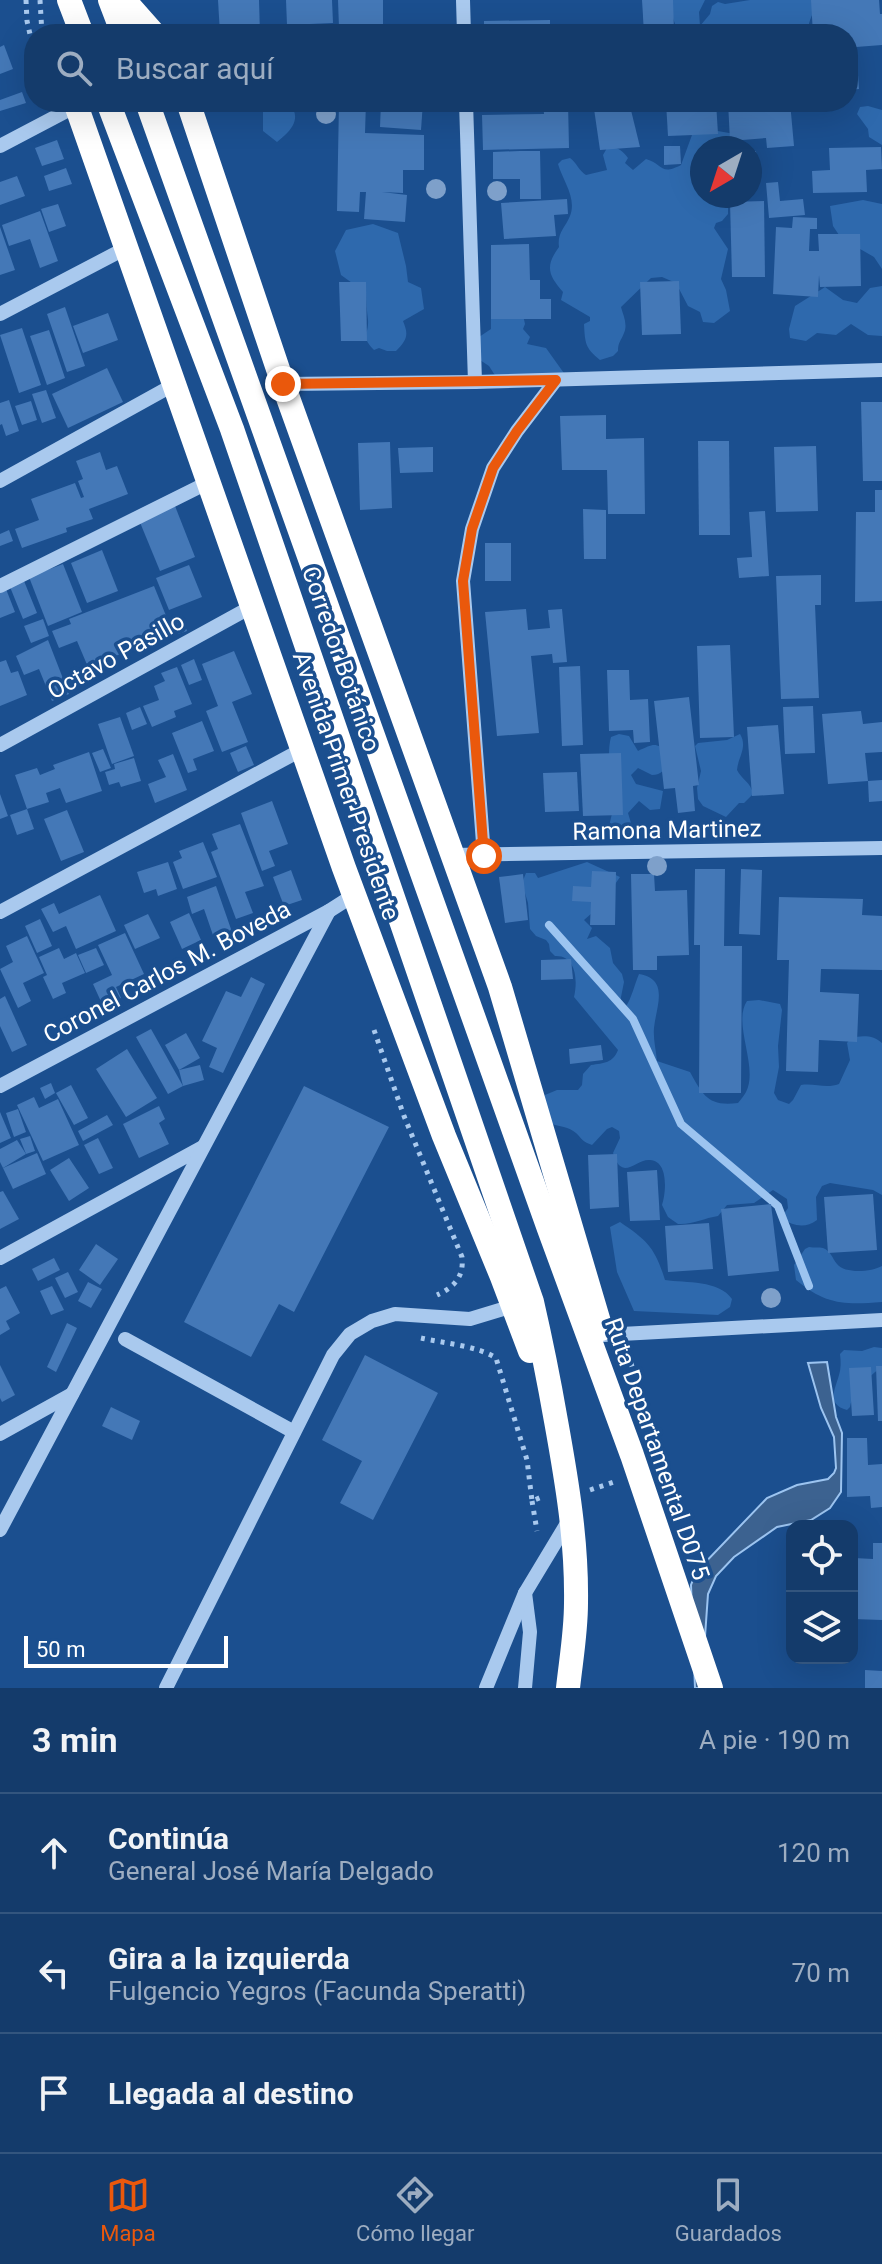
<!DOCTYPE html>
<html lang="es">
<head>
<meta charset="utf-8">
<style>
  :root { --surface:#143b6b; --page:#1d4271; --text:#f1f3f6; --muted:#9dadc1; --line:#33557e; --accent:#ea580c }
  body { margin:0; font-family:Roboto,sans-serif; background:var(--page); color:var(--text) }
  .controls { position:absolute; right:24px; bottom:24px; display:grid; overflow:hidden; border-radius:16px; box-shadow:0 8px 32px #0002 }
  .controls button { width:72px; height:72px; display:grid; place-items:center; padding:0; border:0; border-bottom:2px solid var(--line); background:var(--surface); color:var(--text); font:40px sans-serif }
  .compass { position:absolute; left:690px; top:136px; width:72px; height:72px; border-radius:50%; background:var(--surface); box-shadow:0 8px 32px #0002; rotate:219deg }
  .scale { position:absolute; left:24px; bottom:20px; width:204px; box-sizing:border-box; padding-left:8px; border:4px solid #fff; border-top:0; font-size:22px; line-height:28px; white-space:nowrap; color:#fff; -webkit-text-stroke:6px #1b4f8f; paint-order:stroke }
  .stop { position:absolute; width:24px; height:24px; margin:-18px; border:6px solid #ea580c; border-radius:50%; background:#fff }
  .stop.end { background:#ea580c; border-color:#fff; box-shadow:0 2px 8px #0008 }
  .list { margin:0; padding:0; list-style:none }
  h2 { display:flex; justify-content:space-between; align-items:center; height:104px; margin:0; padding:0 32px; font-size:34px }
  h2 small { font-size:26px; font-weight:400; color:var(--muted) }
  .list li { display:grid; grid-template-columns:52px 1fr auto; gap:24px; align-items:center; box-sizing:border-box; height:120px; padding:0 32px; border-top:2px solid var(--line) }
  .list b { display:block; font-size:30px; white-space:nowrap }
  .list p { margin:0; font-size:26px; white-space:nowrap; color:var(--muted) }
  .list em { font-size:26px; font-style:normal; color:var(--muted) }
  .icon { flex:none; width:44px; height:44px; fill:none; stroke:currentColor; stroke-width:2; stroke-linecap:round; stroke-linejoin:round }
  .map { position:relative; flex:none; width:882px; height:1688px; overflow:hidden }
  .search { position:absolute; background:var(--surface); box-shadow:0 8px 32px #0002; left:24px; right:24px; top:24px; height:88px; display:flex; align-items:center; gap:20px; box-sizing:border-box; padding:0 28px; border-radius:32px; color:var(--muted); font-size:30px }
  .sheet { height:464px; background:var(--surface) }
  nav { display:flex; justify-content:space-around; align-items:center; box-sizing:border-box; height:112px; border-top:2px solid var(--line); background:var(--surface); font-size:22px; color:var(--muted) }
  nav a { display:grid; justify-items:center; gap:4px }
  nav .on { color:var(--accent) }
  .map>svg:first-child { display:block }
  .green { fill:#2e69ad }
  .water { fill:#3c6290; stroke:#9cc4f0; stroke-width:2 }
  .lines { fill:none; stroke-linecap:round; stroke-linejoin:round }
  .stream { stroke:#9cc4f0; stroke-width:8 }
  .building { fill:#4478b7 }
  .path { stroke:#a9c9ee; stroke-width:5; stroke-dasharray:4 6; stroke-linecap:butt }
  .minor { stroke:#a9c9ee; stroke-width:14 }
  .highway { stroke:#fff; stroke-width:24 }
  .highway-bridge { stroke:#fff; stroke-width:24 }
  .tree { fill:#7ea0ca }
  .route { stroke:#ea580c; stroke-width:10 }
  .labels { text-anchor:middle; stroke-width:7; stroke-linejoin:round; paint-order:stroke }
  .street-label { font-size:24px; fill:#fff; stroke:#1b4f8f }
</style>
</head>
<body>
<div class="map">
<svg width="882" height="1688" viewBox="0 0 882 1688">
  <rect width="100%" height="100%" fill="#1b4f8f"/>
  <g class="green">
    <path d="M667,0h38l-6,12 1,14 10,-12 2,-8 6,-4 7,2 25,-4h67c-2,12 -10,21 -9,34h-136l4,-7z"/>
    <path d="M260,102h28c15,16 4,28 -11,40l-14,-11v-23z"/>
    <polygon points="868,106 882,110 882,145 869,137 868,129 857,114 860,107"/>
    <path d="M706,129l29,5 2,9c-9,8 -24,5 -35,5v48h30l-4,5v13l-6,7 -6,2 -2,5 14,21 -7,30 5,11 4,21 -16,12 -11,-1 -3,-10 -12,-6 -12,-23 -14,-6 -11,1 -30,29c2,8 7,17 3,26 -3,8 -6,9 -6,18l-5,5 -13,4c-15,-12 -15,-17 -16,-36l6,-3v-4l-29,-17 2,-8c-15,-17 -18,-26 -4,-45 -2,-14 6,-19 11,-31 7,-18 -7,-35 -12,-52l4,-4 8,-2c7,5 9,13 16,17l21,-5 -4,-15 4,-7c11,-1 15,2 21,10l-3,5 8,7 13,-11c17,5 14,17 35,6l11,-30z"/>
    <polygon points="863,200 882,204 882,269 874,257 841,238 833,226 830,206"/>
    <path d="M373,224l25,9 8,33 2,16 13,6 3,21 -21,12c6,14 4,19 -7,30h-9l-8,-3 -5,2c-14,-14 -5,-15 -6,-30 -1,-9 -2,-17 -2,-27l-25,-18 -6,-24 11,-21z"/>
    <polygon points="882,286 882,336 868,335 851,324 836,335 817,333 806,341 790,338 789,329 795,306 822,289 825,287 843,300 857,303 870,288"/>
    <polygon points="491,311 523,315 525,324 523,329 530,337 527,344 546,348 566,376 498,380 489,366 480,360 479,337 491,329"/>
    <path d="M619,734l10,2 9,15c16,-7 16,-9 31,1 -2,11 -3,23 -17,23l-14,-7 -7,7 5,9 27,7 -3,18 -10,1 -11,-9 -11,12 6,20 -11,8 -10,-3c-7,-15 -1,-17 0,-31 2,-23 -8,-47 -2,-70z"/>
    <path d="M740,734c8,13 -2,23 -3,36 4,9 14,12 16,24l-9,9h-5l-13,14 -23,-11 -5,-7 -1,-11 4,-17 -6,-25 3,-3 29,-3z"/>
    <path d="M587,862l33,15 -20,29 -16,14 8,8 -5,11 9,-3 14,12 3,15 9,11 2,8 -4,20 6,4c5,-6 9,-23 13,-32 31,5 17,33 15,54 -1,11 2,22 3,33l33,11c13,23 18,35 48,31 3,-4 6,-7 8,-11 13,-25 -14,-68 1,-91l12,-1 21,4 2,6 -4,36 1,21 -5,26 4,7 11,4 4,-4 8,-15c14,-2 25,4 38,-1l11,-24 -3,-17 4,-5c11,-3 23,-3 31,5v152l-9,-5 -43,-7 -8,3 -6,11 1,23c-12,9 -24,6 -36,-2l7,-10 -1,-9 -14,-9 -19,13 -27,2 -9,11c-14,2 -26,9 -40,8l-10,-7 -6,-12c4,-12 7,-44 -12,-45 -9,-1 -17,8 -25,8 -8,-1 -9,-9 -12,-15l7,-15 -1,-7 -7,-4 -5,2 -15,16c-9,-3 -10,-6 -16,-12 -7,-6 -17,-7 -25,-9l-8,-20 2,-9 12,-5h21l4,-5 1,-11 8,-9c13,-2 22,-2 27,-15l-44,-53c4,-17 2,-42 -19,-41l-5,-5 -1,-7 -3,-4 -10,-4 -6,-7 -2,-26 -6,-20 4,-10h9l3,5z"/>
    <path d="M620,1222c28,19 35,26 45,58 21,3 54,0 67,19l-2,8 -12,8 -84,-4 -17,-39 -7,-45z"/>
    <path d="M809,1247c5,1 10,0 14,1 8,3 9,10 14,16 8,10 34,8 45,2v36c-37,3 -56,3 -86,-22l-2,-15 11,-16z"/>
    <path d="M874,1347l8,1v18c-13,12 -28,22 -32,41l-3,3c-21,-6 -12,-20 -8,-35 2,-6 2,-14 1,-21l4,-4 18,1z"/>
  </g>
  <polygon class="water" points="827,1362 836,1417 842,1433 841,1492 830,1508 811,1520 777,1527 734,1557 716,1576 708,1594 702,1679 704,1688 695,1688 691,1585 696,1572 767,1498 797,1485 828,1479 834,1473 836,1468 834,1437 821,1408 808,1363"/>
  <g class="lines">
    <polyline class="stream" points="549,925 633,1019 681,1124 778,1206 809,1286"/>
  </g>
  <g class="building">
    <polygon points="218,0 259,0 260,34 220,34"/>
    <polygon points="286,0 332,0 333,23 287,25"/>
    <polygon points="338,0 383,0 383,27 339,28"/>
    <polygon points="642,0 673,0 674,32 644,33"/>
    <polygon points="811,0 879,0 880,14 882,14 882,45 856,47 859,89 848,90 848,34 813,34"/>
    <polygon points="550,20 550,34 484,34 484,21"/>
    <polygon points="348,29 348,34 296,34 296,31"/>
    <polygon points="4,45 13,69 0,74 0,47"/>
    <polygon points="22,92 26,103 0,111 0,100"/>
    <polygon points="339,102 366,102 365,133 424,135 424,170 403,170 403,193 382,192 407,195 405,222 364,219 366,192 360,192 359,212 337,211"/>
    <polygon points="381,102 423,102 421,130 380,127"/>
    <polygon points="543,102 568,102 569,148 483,150 482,115 544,114"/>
    <polygon points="593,102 629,102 640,147 600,150"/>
    <polygon points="666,102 716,102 718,134 668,136"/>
    <polygon points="728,102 790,102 794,146 767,148 766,138 730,141"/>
    <polygon points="57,140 64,159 42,166 35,148"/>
    <polygon points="664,146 680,146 681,164 664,165"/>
    <polygon points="881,147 882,169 866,170 867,192 813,193 812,171 830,170 829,148"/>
    <polygon points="520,151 540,151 541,199 520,199 520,179 493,179 493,152"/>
    <polygon points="750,151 756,151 757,181 750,181"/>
    <polygon points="66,168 72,184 49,191 44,176"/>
    <polygon points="17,176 25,196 0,205 0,182"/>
    <polygon points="778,182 780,201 803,199 805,215 769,218 766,183"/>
    <polygon points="567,199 568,214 554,215 556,236 504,239 501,203"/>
    <polygon points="764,201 765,277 732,277 730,202"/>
    <polygon points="58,204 66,226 49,232 41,209"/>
    <polygon points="40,211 58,261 40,268 30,239 9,246 2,225"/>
    <polygon points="793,217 817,218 817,229 810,229 809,251 819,251 818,234 860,234 861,286 820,287 819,275 818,297 773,294 776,227 792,228"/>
    <polygon points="0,227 15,270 0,275"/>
    <polygon points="529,244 530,280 540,280 540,299 551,299 551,319 491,319 491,245"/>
    <polygon points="679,281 681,334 642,335 640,282"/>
    <polygon points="339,282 366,282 367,341 341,341"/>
    <polygon points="65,307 85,366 67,372 47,314"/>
    <polygon points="108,313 118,340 83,353 73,326"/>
    <polygon points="22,328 41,385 19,393 0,335"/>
    <polygon points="49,330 65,378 47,385 30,336"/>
    <polygon points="107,368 123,402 68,428 52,394"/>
    <polygon points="46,390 56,418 42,423 32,394"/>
    <polygon points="9,400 19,431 6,436 2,424 0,425 0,403"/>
    <polygon points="31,401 37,420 22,425 15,406"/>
    <polygon points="861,402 882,402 882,481 863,481"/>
    <polygon points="606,415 606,439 644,438 645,514 608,514 607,470 562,470 560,416"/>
    <polygon points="698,441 729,441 730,535 699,535"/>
    <polygon points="390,442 392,508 360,510 358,443"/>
    <polygon points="816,446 818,511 776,512 774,447"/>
    <polygon points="433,447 433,472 400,473 398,448"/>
    <polygon points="100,452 106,470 117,466 128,494 89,509 93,519 66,528 67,532 22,548 15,529 39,520 31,499 75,483 81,498 84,497 78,481 83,479 76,461"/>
    <polygon points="875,490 882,490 882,601 855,602 856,512 875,512"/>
    <polygon points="175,506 195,557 160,571 139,520"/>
    <polygon points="583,509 606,510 606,559 584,559"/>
    <polygon points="765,511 769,576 739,578 737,558 752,557 749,512"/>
    <polygon points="9,530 13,541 0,546 0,534"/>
    <rect x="485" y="543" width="26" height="38"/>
    <polygon points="102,550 118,591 87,603 71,563"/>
    <polygon points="63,564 82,612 48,626 29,577"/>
    <polygon points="189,565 202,597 169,610 156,578"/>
    <polygon points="821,575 821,605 815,605 819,698 781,699 776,576"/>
    <polygon points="24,581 37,613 23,619 10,587"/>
    <polygon points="154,586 173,633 88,667 77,641 59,648 52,631 71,624 69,619"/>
    <polygon points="6,589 15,612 0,618 0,591"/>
    <polygon points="526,609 528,630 550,628 548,610 562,609 567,662 553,663 552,654 531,656 539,733 497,736 485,612"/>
    <polygon points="181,615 187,631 178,634 171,619"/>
    <polygon points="43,619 49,636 31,643 24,626"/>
    <polygon points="48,640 69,694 52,701 39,669 24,675 16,656"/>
    <polygon points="730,645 734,737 700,738 697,646"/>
    <polygon points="234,651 252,694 232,702 248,742 222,752 206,711 218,706 202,664"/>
    <polygon points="194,659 202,680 189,685 181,665"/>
    <polygon points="6,660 11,673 18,671 27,695 0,706 0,662"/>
    <polygon points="580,666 583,745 562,746 559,667"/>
    <polygon points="177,667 192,704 174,711 176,717 152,727 143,706 159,700 154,686 165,681 161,673"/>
    <polygon points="607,670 629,670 630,700 648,699 650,742 634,743 633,730 609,731"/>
    <polygon points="689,697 699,785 693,786 695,811 678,813 675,788 664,789 654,701"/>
    <polygon points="813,706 815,753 785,754 783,707"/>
    <polygon points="140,707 147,724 132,730 126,713"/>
    <polygon points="861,711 863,724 882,722 882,752 865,753 868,781 828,784 822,714"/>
    <polygon points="120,717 134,756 112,764 98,724"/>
    <polygon points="202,721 214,751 193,759 197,770 188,773 172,733"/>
    <polygon points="778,725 784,794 752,796 747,727"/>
    <polygon points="246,746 254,765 238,772 230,753"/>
    <polygon points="103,749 111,768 100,772 92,753"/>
    <polygon points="89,752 102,791 66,803 60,788 46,793 49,802 27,809 15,775 37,768 40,775 55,769 53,765"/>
    <polygon points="621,753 623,815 583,816 580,754"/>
    <polygon points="173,754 187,790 155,803 148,784 166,777 158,760"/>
    <polygon points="134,758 141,781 121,787 119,782 109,785 105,772 115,769 114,764"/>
    <polygon points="577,772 579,811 545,812 543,773"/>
    <polygon points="882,780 882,801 869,802 868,781"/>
    <polygon points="0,794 8,816 0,819"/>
    <polygon points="272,801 288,844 269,851 275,866 262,871 241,813"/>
    <polygon points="27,809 34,829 17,835 10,815"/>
    <polygon points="67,810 84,852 61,861 44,819"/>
    <polygon points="240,824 264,886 245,892 253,913 236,919 211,852 218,849 212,834"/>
    <polygon points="203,842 217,877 183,889 173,862 182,858 179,851"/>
    <polygon points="168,862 177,889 158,896 156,889 144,893 137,872"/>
    <polygon points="695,869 725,869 724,946 742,946 741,1093 699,1093 700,945 694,945"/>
    <polygon points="741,869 762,870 760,935 739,934"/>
    <polygon points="291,870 302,900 284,906 273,877"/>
    <polygon points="592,871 616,872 615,925 590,925 591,902 572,901 573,886 591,887"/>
    <polygon points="523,874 528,920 505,923 499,877"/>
    <polygon points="631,874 654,874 655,891 687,890 689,955 657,956 657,970 633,970"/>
    <polygon points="216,886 232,932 214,938 204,909 192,914 187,897"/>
    <polygon points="100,895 116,931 76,949 66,926 53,932 41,909 54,903 59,914"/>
    <polygon points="779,897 863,899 862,915 882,916 882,970 821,969 820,992 859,994 857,1042 819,1040 818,1072 786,1071 789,960 777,960"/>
    <polygon points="189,913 201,940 182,949 170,922"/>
    <polygon points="148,914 160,938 135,949 124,925"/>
    <polygon points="40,919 52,946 37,953 25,926"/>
    <polygon points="125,933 144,974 116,987 121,998 103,1006 93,984 112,975 98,945"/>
    <polygon points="27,936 44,973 23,983 31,1001 18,1008 0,969 13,962 6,946"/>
    <polygon points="59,948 64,959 76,953 85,973 62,983 66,993 53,999 43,977 47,975 39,957"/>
    <polygon points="96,948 104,965 86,973 78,955"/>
    <polygon points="571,959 573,979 541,980 541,960"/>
    <polygon points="251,977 265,984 223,1073 209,1067 217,1048 202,1041 226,991 241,997"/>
    <polygon points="5,996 27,1045 12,1052 0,1026 0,999"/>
    <polygon points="151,1029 183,1086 168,1094 136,1037"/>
    <polygon points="186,1033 200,1058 179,1070 165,1045"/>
    <polygon points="601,1045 603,1060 570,1064 569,1049"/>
    <polygon points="127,1049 157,1098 126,1117 96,1069"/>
    <polygon points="200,1065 204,1080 183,1086 179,1070"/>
    <polygon points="51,1083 55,1093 45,1099 40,1088"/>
    <polygon points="71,1085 88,1118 74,1125 56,1093"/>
    <polygon points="304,1086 389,1127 294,1312 279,1304 251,1357 184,1322"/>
    <polygon points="34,1097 39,1108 58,1099 79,1145 43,1161 17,1105"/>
    <polygon points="159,1106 165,1119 159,1123 169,1144 139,1158 123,1124"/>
    <polygon points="18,1109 26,1132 14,1137 6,1113"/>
    <polygon points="0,1112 11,1138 0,1143"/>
    <polygon points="107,1115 113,1125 83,1141 78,1131"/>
    <polygon points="30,1136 35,1151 26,1154 20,1139"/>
    <polygon points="98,1138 113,1168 99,1174 84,1145"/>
    <polygon points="17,1140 26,1154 3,1168 0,1162 0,1149"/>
    <polygon points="37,1153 46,1174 13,1189 3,1168"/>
    <polygon points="617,1154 619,1207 590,1209 588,1155"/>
    <polygon points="69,1158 89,1188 69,1201 50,1170"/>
    <polygon points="657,1170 660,1220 630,1221 627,1172"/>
    <polygon points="3,1191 19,1219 0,1229 0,1192"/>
    <polygon points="873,1194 877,1250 828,1253 824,1197"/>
    <polygon points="771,1204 779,1271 728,1276 721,1209"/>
    <polygon points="709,1223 713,1269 668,1272 665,1226"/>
    <polygon points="96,1244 118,1259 100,1285 79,1270"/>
    <polygon points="54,1258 60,1270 38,1281 32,1269"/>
    <polygon points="68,1272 78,1292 65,1298 55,1278"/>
    <polygon points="88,1282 102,1289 91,1308 78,1301"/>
    <polygon points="6,1286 20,1313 6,1321 10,1329 0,1335 0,1289"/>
    <polygon points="52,1286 64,1310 51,1315 40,1291"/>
    <polygon points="67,1323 77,1328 56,1372 47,1367"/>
    <polygon points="365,1355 438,1393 373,1520 340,1503 362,1461 322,1440"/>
    <polygon points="0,1365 15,1395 2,1402 0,1398"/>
    <polygon points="876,1366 882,1366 882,1421 878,1421"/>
    <polygon points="871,1367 874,1415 852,1416 849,1368"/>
    <polygon points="111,1407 140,1421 132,1440 102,1426"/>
    <polygon points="847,1438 867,1438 868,1465 882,1464 882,1507 871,1508 870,1496 847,1497"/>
    <polygon points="873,1543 882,1543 882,1620 853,1619 854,1558 873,1559"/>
    <polygon points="865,1670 882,1671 882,1688 865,1688"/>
  </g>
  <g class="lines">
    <g class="path">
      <polyline points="26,0 27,21 34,52"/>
      <polyline points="40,0 42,34"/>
      <path d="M374,1030l30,86 58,141c2,19 -7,30 -25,38"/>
      <path d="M421,1338c22,5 57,8 75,20l31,102 5,41 12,-5"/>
      <polyline points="628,1353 641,1397"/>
      <polyline points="590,1490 614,1482"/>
      <polyline points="532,1501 537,1531"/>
    </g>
    <g class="minor">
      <polyline points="463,0 464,34"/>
      <polyline points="466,102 475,382"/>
      <polyline points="0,146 76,106"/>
      <polyline points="0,314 126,248"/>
      <polyline points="283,384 475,382 882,370"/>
      <polyline points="0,481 175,384"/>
      <polyline points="0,586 209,482"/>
      <polyline points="0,745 253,606"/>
      <polyline points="453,855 882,848"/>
      <polyline points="484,856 463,581 472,529 493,468 517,431 556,380"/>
      <polyline points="0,912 303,749"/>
      <polyline points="0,1086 329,911 354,895"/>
      <polyline points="0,1258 203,1147"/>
      <polyline points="603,1335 882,1320"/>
      <polyline points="125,1339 294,1432"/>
      <polyline points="0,1434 72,1394"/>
      <polyline points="0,1530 329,911"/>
      <polyline points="525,1593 530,1632 525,1688"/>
      <polyline points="166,1688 333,1355 350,1334 372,1321 395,1314 470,1319 513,1306"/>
      <polyline points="486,1688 525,1593 569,1520"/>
    </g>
    <g class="highway">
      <polyline points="110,0 123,34"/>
      <polyline points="124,0 154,34"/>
      <polyline points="75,102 344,868 444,1136 502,1277 530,1351"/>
      <path d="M108,102l124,327 300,873c9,39 17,79 24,119 11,61 21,120 20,182 0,29 -5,57 -8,85"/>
      <polyline points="147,102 549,1229 632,1455 711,1688"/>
      <polyline points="188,102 283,384 500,987 601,1329"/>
    </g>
    <polyline class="highway-bridge" points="69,0 82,34"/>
  </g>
  <g class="tree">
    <circle cx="326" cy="114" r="10"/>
    <circle cx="436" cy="189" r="10"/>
    <circle cx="497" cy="191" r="10"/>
    <circle cx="657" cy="866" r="10"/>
    <circle cx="771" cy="1298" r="10"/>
  </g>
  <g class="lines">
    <polyline class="route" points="283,384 556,380 517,431 493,468 472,529 463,581 484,856"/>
  </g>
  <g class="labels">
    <g class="street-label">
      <text transform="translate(116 656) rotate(-29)" y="8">Octavo Pasillo</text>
      <text transform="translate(341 659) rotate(71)" y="8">Corredor Botánico</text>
      <text transform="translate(346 786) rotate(71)" y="8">Avenida Primer Presidente</text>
      <text transform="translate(667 830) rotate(-1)" y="8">Ramona Martinez</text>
      <text transform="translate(167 972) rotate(-28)" y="8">Coronel Carlos M. Boveda</text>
      <text transform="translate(657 1449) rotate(71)" y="8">Ruta Departamental D075</text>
    </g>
  </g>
</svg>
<div class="controls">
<button><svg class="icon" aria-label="locate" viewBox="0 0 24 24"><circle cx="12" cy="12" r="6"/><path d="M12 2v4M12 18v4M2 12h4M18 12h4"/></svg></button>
<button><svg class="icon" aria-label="layers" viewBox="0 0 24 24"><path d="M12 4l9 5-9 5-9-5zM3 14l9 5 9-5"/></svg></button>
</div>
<svg class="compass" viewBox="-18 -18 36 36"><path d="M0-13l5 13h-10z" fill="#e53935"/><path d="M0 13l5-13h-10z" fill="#9dadc1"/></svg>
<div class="scale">50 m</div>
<div class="stop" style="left:484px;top:856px"></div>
<div class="stop end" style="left:283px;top:384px"></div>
<div class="search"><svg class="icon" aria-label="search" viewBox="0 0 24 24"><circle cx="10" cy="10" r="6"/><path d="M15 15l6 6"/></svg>Buscar aquí</div>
</div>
<section class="sheet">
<h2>3 min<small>A pie · 190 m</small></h2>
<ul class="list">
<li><svg class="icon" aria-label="ahead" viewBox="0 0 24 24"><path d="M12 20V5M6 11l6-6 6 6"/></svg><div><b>Continúa</b><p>General José María Delgado</p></div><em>120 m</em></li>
<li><svg class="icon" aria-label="left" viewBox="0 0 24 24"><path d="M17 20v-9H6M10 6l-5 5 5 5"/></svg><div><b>Gira a la izquierda</b><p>Fulgencio Yegros (Facunda Speratti)</p></div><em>70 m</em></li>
<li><svg class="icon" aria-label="arrive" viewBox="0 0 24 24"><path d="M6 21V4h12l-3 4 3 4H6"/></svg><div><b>Llegada al destino</b></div></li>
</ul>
</section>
<nav>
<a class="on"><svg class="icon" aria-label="map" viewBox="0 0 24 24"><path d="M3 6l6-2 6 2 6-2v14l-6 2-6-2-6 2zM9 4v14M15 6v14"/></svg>Mapa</a>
<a><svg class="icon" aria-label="directions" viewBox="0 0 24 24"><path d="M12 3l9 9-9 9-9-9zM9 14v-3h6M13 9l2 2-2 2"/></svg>Cómo llegar</a>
<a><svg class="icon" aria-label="saved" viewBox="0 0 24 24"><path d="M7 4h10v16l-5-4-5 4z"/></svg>Guardados</a>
</nav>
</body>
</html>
